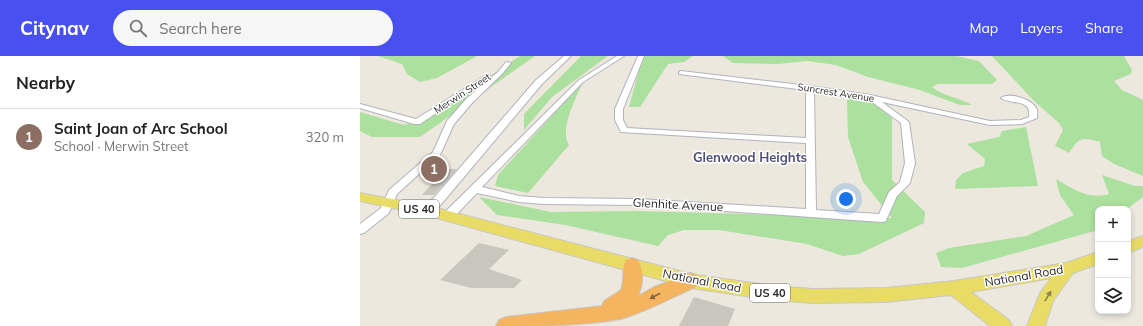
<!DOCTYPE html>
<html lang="en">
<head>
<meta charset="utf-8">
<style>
  :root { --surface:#fff; --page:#f6f6f6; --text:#222; --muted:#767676; --line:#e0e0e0; --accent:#4851f0 }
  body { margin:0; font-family:Mulish,sans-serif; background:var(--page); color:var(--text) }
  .controls { position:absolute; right:12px; bottom:12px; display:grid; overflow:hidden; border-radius:8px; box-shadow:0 2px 6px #0003 }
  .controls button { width:36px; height:36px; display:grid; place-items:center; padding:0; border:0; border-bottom:1px solid var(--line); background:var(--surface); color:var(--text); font:20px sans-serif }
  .you { position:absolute; left:486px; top:143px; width:14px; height:14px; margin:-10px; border:3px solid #fff; border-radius:50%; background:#1a73e8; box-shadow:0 0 0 6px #1a73e833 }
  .badge { display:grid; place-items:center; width:26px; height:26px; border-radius:50%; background:var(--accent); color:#fff; font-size:13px; font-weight:700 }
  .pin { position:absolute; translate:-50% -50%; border:2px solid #fff; box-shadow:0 1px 4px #0006 }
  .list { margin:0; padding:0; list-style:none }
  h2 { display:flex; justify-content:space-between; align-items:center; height:52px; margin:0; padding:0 16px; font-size:17px }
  h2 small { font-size:13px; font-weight:400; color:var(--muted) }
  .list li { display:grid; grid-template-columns:26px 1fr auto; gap:12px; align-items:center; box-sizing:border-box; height:56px; padding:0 16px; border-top:1px solid var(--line) }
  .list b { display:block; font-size:15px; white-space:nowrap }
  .list p { margin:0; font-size:13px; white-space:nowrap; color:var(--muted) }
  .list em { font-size:13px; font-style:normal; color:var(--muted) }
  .icon { flex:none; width:22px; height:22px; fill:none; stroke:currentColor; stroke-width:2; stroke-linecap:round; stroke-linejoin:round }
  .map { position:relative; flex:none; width:783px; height:270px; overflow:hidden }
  header { display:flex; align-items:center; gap:24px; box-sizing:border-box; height:56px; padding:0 20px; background:var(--accent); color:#fff }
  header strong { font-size:19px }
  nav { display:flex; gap:22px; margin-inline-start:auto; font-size:14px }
  .search { width:280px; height:36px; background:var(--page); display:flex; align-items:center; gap:10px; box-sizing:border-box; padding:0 14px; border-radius:22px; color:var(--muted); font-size:15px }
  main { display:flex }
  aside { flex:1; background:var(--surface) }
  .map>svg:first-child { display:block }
  .green { fill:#ace09e }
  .building { fill:#c8c6bd }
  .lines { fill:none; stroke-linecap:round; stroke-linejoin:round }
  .minor-casing { stroke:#b2b3be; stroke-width:2 }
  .major-casing { stroke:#c8c8c8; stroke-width:2 }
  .highway-casing { stroke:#c8c8c8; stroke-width:2 }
  .minor { fill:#fff; fill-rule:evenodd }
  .major { fill:#e9dc66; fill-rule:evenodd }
  .highway { fill:#f5b460; fill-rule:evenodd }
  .oneway { fill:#866943 }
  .oneway2 { fill:#8a8448 }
  .labels { text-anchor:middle; stroke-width:3; stroke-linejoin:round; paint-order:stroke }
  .far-street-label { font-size:10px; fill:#2b2b2b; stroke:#fff }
  .shield { fill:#fff; stroke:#6b6b6b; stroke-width:1 }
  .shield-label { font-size:11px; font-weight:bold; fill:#2b2b2b }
  .street-label { font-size:12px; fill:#2b2b2b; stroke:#fff }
  .neighbourhood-label { font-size:13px; font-weight:bold; fill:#4e507a; stroke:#fff }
</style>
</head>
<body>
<header>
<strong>Citynav</strong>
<div class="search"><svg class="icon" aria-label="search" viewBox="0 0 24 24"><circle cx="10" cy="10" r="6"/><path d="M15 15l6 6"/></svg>Search here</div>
<nav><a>Map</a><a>Layers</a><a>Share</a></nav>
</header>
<main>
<aside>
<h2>Nearby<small></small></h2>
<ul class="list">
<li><span class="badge" style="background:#8d6e63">1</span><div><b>Saint Joan of Arc School</b><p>School · Merwin Street</p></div><em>320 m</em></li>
</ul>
</aside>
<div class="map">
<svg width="783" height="270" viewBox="0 0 783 270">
  <rect width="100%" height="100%" fill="#ece8de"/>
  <g class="green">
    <polygon points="18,0 117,0 77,22 60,26 47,18 42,8"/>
    <polygon points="160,0 175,0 60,81 12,81 0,75 0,56 44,69 64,64"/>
    <polygon points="221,0 248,0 192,41 164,74 164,58"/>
    <polygon points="283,0 333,0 324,6 308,8 280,51 269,51"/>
    <path d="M363,0h233l23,5 18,19 -5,4h-54l-6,3c11,9 28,11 40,18h-12l-40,-15 -52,-13 -32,-12 -29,-4 -28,3 -46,-1z"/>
    <path d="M632,0h132l8,14 -1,4 -17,7 8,9 21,10v76l-29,-12 -12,-8 -2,-14c-18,-5 -21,-5 -31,11l-14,-7 8,-16 -4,-7 -25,-22z"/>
    <path d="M223,26c-7,16 -24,48 -14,63l-41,48 -33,-7 3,-11z"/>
    <polygon points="490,39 511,44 532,62 532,124 565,156 564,167 499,198 483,200 447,188 359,174 324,174 308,179 298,190 205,169 137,159 119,141 191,156 277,155 532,162 503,126 488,81 487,44"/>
    <polygon points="666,71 678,130 595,133 596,124 603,117 624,110 625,103 607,88 639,81 642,75"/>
    <path d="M742,119l33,11h8v11l-16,12h-29v21l-136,38 -21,-1 -5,-14 13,-5 77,-12 48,-21 -14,-20 -4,-16c17,10 32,21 53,15z"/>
  </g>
  <g class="building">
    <polygon points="85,113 97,113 74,139 62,139"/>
    <polygon points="119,187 149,194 129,213 162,224 154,232 111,232 80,224"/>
    <polygon points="334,241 375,253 368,270 319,270"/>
  </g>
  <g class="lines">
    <defs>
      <g id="minor">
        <polygon points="204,0 211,0 182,28 73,158 65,158 64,155 65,152 176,24"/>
        <path d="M257,0h7l-41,26 -101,105 37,9 25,2 95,1 167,10v-66l-185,-11 -6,-12v-11l23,-53h6l-21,53v11l4,8 179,10v-48l-127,-16v-2l2,-1 129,15 60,9 120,26 31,-1 8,-3c3,-19 -19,-12 -28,-19 8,-6 31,1 35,10 2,3 1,7 1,10l-15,6 -32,1 -108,-23 27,20 6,41 -5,20 -13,13 -10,22 -1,3 -4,1 -243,-17 -95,-1 -25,-2 -42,-9 -25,26h-8l-1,-3 1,-3 135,-133zM454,35l54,8 33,24 4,40 -5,19 -11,10 -10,22 -63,-4z"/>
        <polygon points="146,6 151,7 142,18 113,46 94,68 80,99 37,138 29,157 4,177 0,178 0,168 21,152 29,134 73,96 87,65 107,42 138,16"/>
        <polygon points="128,18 130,19 130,21 60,68 54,68 0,52 0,48 56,63"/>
      </g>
      <g id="major">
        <polygon points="0,137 69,150 331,218 412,230 453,233 526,232 594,225 706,207 738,196 738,208 713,217 693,245 685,270 667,270 680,237 691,222 611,236 649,264 652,270 630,270 591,239 526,246 453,247 412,244 331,232 69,160 0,145"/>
        <polygon points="783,180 783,191 768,197 768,185"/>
      </g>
      <path id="highway" d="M272,202l6,2c6,11 5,25 0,36l16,-9 30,-11 7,-3 7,3 2,5 -2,5c-26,11 -50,25 -77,33 -39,7 -84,7 -125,7l3,-6 7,-3 96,-11 2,-5 17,-11c4,-10 0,-21 5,-30z"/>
    </defs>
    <use href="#minor" class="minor-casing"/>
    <use href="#major" class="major-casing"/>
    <use href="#highway" class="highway-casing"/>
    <use href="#minor" class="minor"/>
    <use href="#major" class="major"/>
    <use href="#highway" class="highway"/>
  </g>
  <defs><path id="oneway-solid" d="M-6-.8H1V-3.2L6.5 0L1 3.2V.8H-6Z"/></defs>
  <use class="oneway" href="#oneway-solid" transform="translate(295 240) rotate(152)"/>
  <use class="oneway2" href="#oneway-solid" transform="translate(688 240) rotate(-59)"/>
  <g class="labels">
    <g class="far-street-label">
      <text transform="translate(476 36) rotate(9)" y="4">Suncrest Avenue</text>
      <text transform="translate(102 37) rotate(-33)" y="4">Merwin Street</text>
    </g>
    <g class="shield">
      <rect x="39" y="144" width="40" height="18" rx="3"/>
      <rect x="390" y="228" width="40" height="18" rx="3"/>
    </g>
    <g class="shield-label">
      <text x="59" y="157">US 40</text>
      <text x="410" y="241">US 40</text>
    </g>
    <g class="street-label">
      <text transform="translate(318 149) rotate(3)" y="4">Glenhite Avenue</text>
      <text transform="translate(664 220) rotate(-10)" y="4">National Road</text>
      <text transform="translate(342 225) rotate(11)" y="4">National Road</text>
    </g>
    <g class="neighbourhood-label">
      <text x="390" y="106">Glenwood Heights</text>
    </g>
  </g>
</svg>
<div class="controls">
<button>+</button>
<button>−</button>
<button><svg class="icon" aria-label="layers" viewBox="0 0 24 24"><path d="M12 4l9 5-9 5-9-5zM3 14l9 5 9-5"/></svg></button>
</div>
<div class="you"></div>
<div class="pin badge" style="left:74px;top:113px;background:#8d6e63">1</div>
</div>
</main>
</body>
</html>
